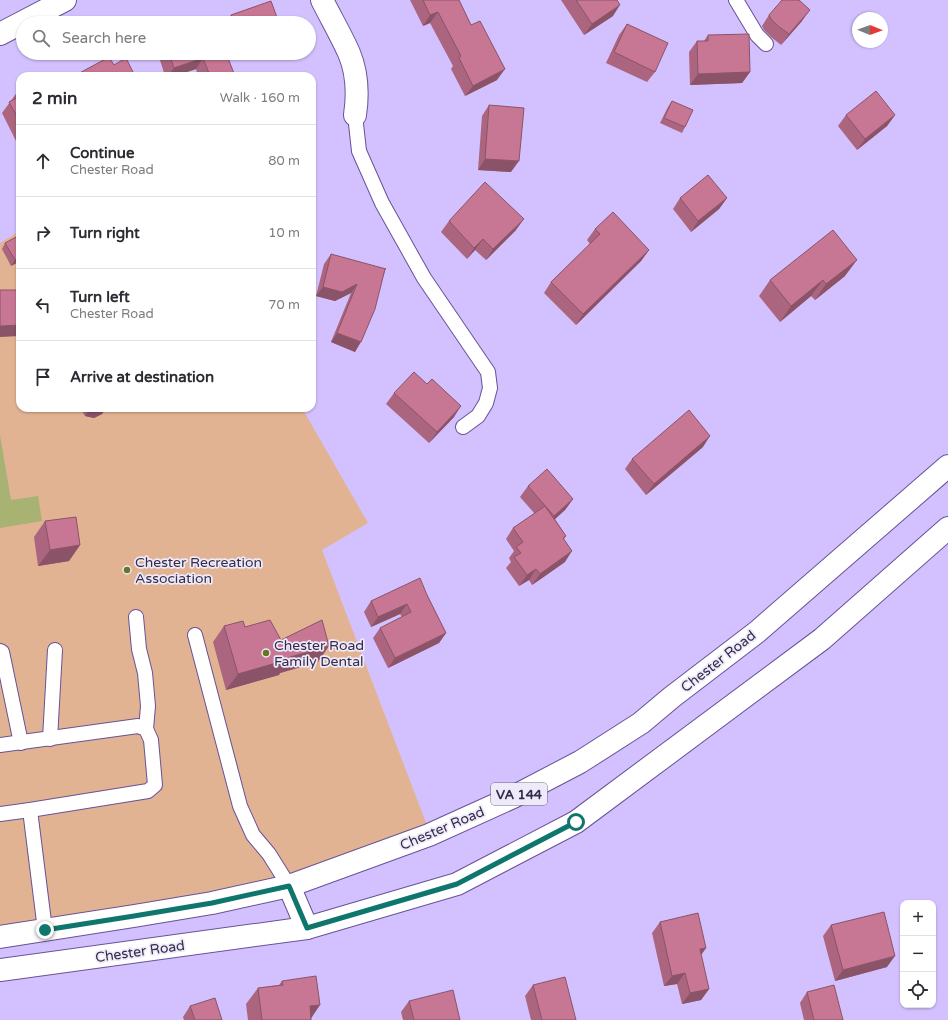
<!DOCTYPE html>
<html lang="en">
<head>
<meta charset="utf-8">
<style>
  :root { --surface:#fff; --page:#f2f2f3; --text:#2b2b33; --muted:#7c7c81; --line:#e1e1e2 }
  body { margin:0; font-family:"Varela Round",sans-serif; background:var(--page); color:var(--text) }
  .controls { position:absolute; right:12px; bottom:12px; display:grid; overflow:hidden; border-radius:8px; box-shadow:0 1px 3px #0004 }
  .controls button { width:36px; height:36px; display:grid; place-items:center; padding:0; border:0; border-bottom:1px solid var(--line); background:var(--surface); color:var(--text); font:20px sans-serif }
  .compass { position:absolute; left:852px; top:12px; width:36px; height:36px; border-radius:50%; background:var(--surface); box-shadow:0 1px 3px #0004; rotate:91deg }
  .stop { position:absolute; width:12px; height:12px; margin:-9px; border:3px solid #0f766e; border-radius:50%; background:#fff }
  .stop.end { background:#0f766e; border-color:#fff; box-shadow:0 1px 4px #0008 }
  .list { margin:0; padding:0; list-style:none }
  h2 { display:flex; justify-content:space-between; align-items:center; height:52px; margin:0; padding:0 16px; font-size:17px }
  h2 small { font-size:13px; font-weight:400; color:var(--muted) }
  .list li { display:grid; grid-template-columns:26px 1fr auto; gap:12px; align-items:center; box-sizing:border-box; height:72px; padding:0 16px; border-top:1px solid var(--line) }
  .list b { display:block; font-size:15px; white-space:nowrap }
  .list p { margin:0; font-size:13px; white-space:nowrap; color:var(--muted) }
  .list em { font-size:13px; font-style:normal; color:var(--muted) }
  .icon { flex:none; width:22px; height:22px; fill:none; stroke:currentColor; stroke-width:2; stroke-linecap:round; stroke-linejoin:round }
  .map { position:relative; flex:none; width:948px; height:1020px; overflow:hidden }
  .search { position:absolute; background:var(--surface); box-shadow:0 1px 3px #0004; left:16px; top:16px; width:300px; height:44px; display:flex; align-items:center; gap:10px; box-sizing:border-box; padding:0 14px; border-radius:22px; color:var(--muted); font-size:15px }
  .panel { position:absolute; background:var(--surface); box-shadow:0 1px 3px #0004; left:16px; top:72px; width:300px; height:340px; border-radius:12px }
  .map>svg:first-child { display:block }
  .green { fill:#e2b392 }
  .water { fill:#a7b273 }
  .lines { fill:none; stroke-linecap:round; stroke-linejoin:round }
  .lane-casing { stroke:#685296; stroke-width:16 }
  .street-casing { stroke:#685296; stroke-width:24 }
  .primary-casing { stroke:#685296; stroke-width:24 }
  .lane { stroke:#fff; stroke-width:14 }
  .street { stroke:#fff; stroke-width:22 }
  .primary { stroke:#fff; stroke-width:22 }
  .wall { fill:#ab657f }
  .shaded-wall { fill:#8b5368 }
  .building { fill:#c77694; stroke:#8b5368 }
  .route { stroke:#0f766e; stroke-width:5 }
  .poi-dot { fill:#6a7621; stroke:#eeeafa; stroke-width:1.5 }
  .labels { text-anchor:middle; stroke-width:3.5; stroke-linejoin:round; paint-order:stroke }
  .shield { fill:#eeeafa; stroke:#6c657f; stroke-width:1 }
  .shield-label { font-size:13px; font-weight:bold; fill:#352c4a }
  .poi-label { font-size:14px; fill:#352c4a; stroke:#eeeafa; text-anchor:start }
  .street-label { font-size:14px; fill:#352c4a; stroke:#eeeafa }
</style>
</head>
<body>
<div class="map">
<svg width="948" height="1020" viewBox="0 0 948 1020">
  <rect width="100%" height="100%" fill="#d2c1fe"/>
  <polygon class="green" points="20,231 20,408 302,408 368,523 322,550 428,828 273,879 0,936 0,243"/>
  <polygon class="water" points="0,435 11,500 38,496 42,521 0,528"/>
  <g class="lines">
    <defs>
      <g id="lane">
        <polyline points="736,0 757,35 766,44"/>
        <polyline points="355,115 359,151 382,203 424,278 488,372 490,388 486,403 478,416 463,427"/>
        <polyline points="136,617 139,649 145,673 148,706 146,729"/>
        <polyline points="195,635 240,806 253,835 269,854 289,886"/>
        <polyline points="0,651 2,652 21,743"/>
        <polyline points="50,739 55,650"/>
        <polyline points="0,745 138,726 146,729 151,740 155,785 148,791 30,810 0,814"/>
        <polyline points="30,810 45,930"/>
      </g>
      <g id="street">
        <path d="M322,0c9,18 19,35 27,53 8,19 9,42 6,62"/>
        <polyline points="0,34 65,0"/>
        <polyline points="289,886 307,928"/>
        <polyline points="0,970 307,928 457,884 576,822 822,639 948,528"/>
      </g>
      <polyline id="primary" points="0,937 134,916 212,903 289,886 429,835 513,797 580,762 641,723 672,697 757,632 948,466"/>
    </defs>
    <use href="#lane" class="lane-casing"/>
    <use href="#street" class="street-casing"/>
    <use href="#primary" class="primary-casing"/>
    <use href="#lane" class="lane"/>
    <use href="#street" class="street"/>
    <use href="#primary" class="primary"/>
  </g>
  <g class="wall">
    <polygon points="410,0 459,0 497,80 465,96 451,69 453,66 430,23 423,26"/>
    <polygon points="561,0 617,0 613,16 584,35"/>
    <polygon points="231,15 279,23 226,22"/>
    <polygon points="769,15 802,21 781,45 771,37 764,30 762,26"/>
    <polygon points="627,24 655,72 647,82 606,63 619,35"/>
    <polygon points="708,35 750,72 742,83 690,85 689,52 697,41 704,41"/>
    <polygon points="159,53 226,53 235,76 198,76 196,69 175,76 165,76 158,54"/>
    <polygon points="20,89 20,142 17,143 2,113 18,91"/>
    <polygon points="672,101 685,127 682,133 660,123 668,107"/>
    <polygon points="489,105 511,172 478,170 482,116"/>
    <polygon points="846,115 895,115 887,126 857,150 838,126"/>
    <polygon points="680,198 727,198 719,209 691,232 673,209"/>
    <polygon points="449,221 516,230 486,260 475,250 467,259 441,232"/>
    <polygon points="595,229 649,250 641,261 576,325 544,293 551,282 590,244 587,240"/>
    <polygon points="20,235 20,261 11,266 2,249 5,243"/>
    <polygon points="331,254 385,271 355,352 331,342 351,293 335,301 316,296 324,264"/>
    <polygon points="845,276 815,300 811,296 780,322 759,296 770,280"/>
    <polygon points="394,393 454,417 429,443 386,404"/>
    <polygon points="80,408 106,408 102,414 94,418 85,416"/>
    <polygon points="703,447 646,495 625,469 632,459"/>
    <polygon points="528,486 573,499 565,510 555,519 566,536 564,539 565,562 532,585 529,580 519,586 506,568 511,562 509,558 514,551 506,539 513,528 535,514 520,497"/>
    <polygon points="45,521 80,545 69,561 38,566 34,537"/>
    <polygon points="427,595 446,633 439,643 388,668 373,638 380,628 402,617 400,614 371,627 364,612 371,601"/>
    <polygon points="224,626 245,627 281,640 318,662 280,673 279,675 226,690 213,642"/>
    <polygon points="660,922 706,948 701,955 709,989 701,1000 682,1004 677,984 664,986 652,933"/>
    <polygon points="831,925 887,967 835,981 823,936"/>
    <polygon points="282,981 311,1018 311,1020 248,1020 246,1004 258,988 279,985"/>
    <polygon points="533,985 576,1020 531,1020 525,996"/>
    <polygon points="807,992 843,1020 804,1020 800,1003"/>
    <polygon points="409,1001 460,1020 403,1020 401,1012"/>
    <polygon points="190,1006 222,1020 184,1020 183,1017"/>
  </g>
  <g class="shaded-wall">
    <polygon points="620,5 613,16 584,35 592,24"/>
    <polygon points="810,10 802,21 781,45 789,34"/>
    <polygon points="438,12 430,23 423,26 430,15"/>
    <polygon points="203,58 196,69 175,76 168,76 174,68"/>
    <polygon points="505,69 497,80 465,96 473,86"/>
    <polygon points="750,72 742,83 690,85 698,74"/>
    <polygon points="895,115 887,126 857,150 865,139"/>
    <polygon points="485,159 519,161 511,172 478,170"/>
    <polygon points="727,198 719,209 691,232 698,221"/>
    <polygon points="524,219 516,230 486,260 493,249"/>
    <polygon points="483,239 475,250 467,259 474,248"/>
    <polygon points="649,250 641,261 576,325 583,314"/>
    <polygon points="20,257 20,261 11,266 15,260"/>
    <polygon points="857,260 845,276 815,300 826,284"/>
    <polygon points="823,280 811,296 780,322 791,306"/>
    <polygon points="357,284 351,293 335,301 316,296 323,287"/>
    <polygon points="20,325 20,336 0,337 0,326"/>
    <polygon points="337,333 361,342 355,352 331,342"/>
    <polygon points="461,406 454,417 429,443 437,432"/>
    <polygon points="106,408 102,414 94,418 85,416 89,410"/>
    <polygon points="710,436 703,447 646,495 654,484"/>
    <polygon points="573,499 565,510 546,527 554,516"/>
    <polygon points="80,545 69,561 38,566 50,550"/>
    <polygon points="572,551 565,562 532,585 540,574"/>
    <polygon points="536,569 529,580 519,586 527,575"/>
    <polygon points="407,604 400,614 371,627 378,617"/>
    <polygon points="446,633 439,643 388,668 395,658"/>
    <polygon points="329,646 318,662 280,673 279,675 226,690 238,674 290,657"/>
    <polygon points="706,948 698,959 700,949"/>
    <polygon points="895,956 887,967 835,981 843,970"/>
    <polygon points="685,973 677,984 664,986 672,976"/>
    <polygon points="709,989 701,1000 682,1004 690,993"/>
    <polygon points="320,1005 310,1020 310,1006"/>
  </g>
  <g class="building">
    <polygon points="423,0 459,0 471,25 480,21 505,69 473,86 459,58 461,56 438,12 430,15"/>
    <polygon points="576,0 617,0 620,5 592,24"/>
    <polygon points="782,0 799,0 810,10 789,34 778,26 771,19 769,15"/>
    <polygon points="271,1 279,23 223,23 233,20 231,15"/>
    <polygon points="627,24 668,43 655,72 614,52"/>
    <polygon points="749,34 750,72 698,74 697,41 708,41 708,35"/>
    <polygon points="169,53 226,53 235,76 210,76 203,58 174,68"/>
    <polygon points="109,57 114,65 126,58 135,76 74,76"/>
    <polygon points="20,89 20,95 18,91"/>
    <polygon points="876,91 895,115 865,139 846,115"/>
    <polygon points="20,96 20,122 9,102"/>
    <polygon points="672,101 693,110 685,127 664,118"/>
    <polygon points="489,105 524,108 519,161 485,159"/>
    <polygon points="708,175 727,198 698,221 680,198"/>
    <polygon points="485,182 524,219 493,249 483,239 474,248 449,221"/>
    <polygon points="312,210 315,213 312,216"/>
    <polygon points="613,212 649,250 583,314 551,282 600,234 595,229"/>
    <polygon points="833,230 857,260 826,284 823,280 791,306 770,280"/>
    <polygon points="20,235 20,257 15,260 5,243"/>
    <polygon points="331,254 386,269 385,269 375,309 361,342 337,333 357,284 342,292 323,287"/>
    <polygon points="0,290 20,290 20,325 0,326"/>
    <polygon points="414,372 427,384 432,379 461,406 437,432 394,393"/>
    <polygon points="87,408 106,408 98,412 89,410"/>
    <polygon points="689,410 710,436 654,484 632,459"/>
    <polygon points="547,469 573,499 554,516 528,486"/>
    <polygon points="545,506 566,536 563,538 572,551 540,574 536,569 527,575 514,557 521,553 516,547 523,542 513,528"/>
    <polygon points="76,517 80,545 50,550 45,521"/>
    <polygon points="420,578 427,595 446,633 395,658 380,628 411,612 407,604 378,617 371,601"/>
    <polygon points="270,620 281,640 322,620 329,646 290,657 290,659 238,674 224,626 243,621 245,627"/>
    <polygon points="884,912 895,956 843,970 831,925"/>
    <polygon points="698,913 706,948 700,949 709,989 690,993 685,973 672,976 660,922"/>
    <polygon points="316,976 320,1005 310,1006 311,1020 262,1020 258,988 283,985 282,981"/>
    <polygon points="565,977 576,1020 542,1020 533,985"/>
    <polygon points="834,985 843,1020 814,1020 807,992"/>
    <polygon points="453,990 460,1020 414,1020 409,1001"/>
    <polygon points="215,998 222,1020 195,1020 190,1006"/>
  </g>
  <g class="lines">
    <polyline class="route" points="45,930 134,916 212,903 289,886 307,928 457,884 576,822"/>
  </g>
  <g class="poi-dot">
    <circle cx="127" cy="570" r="4"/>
    <circle cx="266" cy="653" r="4"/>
  </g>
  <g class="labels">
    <rect class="shield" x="491" y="783" width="56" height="22" rx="3"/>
    <g class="shield-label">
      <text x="519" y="799">VA 144</text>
    </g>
    <g class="poi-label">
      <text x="135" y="567">Chester Recreation<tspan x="135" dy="16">Association</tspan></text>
      <text x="274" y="650">Chester Road<tspan x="274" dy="16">Family Dental</tspan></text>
    </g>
    <g class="street-label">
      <text transform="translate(718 661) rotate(-38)" y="5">Chester Road</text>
      <text transform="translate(442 828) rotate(-23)" y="5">Chester Road</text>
      <text transform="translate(140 951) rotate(-8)" y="5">Chester Road</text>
    </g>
  </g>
</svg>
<div class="controls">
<button>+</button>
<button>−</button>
<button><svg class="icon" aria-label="locate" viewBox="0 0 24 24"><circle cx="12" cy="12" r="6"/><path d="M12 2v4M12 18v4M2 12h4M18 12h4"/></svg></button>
</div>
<svg class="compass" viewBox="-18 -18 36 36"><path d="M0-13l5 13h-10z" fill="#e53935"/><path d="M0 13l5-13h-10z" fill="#7c7c81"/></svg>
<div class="stop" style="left:576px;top:822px"></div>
<div class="stop end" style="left:45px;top:930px"></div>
<div class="search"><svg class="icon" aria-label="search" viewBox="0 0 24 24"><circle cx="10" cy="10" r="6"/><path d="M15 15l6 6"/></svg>Search here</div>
<section class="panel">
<h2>2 min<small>Walk · 160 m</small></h2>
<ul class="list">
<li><svg class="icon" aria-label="ahead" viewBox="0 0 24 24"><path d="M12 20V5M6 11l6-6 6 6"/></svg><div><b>Continue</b><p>Chester Road</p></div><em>80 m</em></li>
<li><svg class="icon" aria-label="right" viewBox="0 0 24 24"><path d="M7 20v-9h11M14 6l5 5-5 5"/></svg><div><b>Turn right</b></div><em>10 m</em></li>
<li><svg class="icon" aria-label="left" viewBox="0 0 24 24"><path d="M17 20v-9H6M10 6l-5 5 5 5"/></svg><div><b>Turn left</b><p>Chester Road</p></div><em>70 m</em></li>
<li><svg class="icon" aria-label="arrive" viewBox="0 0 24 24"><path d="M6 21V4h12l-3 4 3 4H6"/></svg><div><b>Arrive at destination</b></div></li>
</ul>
</section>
</div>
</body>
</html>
